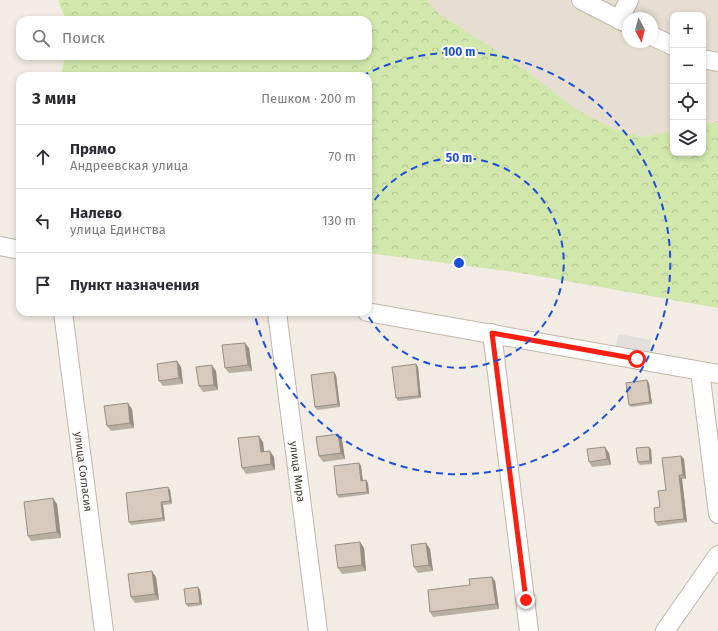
<!DOCTYPE html>
<html lang="ru">
<head>
<meta charset="utf-8">
<style>
  :root { --surface:#fff; --page:#f7f7f7; --text:#2b2b33; --muted:#7c7c81; --line:#e1e1e2 }
  body { margin:0; font-family:"Fira Sans",sans-serif; background:var(--page); color:var(--text) }
  .controls { position:absolute; right:12px; top:12px; display:grid; overflow:hidden; border-radius:8px; box-shadow:0 2px 6px #0003 }
  .controls button { width:36px; height:36px; display:grid; place-items:center; padding:0; border:0; border-bottom:1px solid var(--line); background:var(--surface); color:var(--text); font:20px sans-serif }
  .compass { position:absolute; left:622px; top:12px; width:36px; height:36px; border-radius:50%; background:var(--surface); box-shadow:0 2px 6px #0003; rotate:173deg }
  .stop { position:absolute; width:12px; height:12px; margin:-9px; border:3px solid #fb1f12; border-radius:50%; background:#fff }
  .stop.end { background:#fb1f12; border-color:#fff; box-shadow:0 1px 4px #0008 }
  .list { margin:0; padding:0; list-style:none }
  h2 { display:flex; justify-content:space-between; align-items:center; height:52px; margin:0; padding:0 16px; font-size:17px }
  h2 small { font-size:13px; font-weight:400; color:var(--muted) }
  .list li { display:grid; grid-template-columns:26px 1fr auto; gap:12px; align-items:center; box-sizing:border-box; height:64px; padding:0 16px; border-top:1px solid var(--line) }
  .list b { display:block; font-size:15px; white-space:nowrap }
  .list p { margin:0; font-size:13px; white-space:nowrap; color:var(--muted) }
  .list em { font-size:13px; font-style:normal; color:var(--muted) }
  .icon { flex:none; width:22px; height:22px; fill:none; stroke:currentColor; stroke-width:2; stroke-linecap:round; stroke-linejoin:round }
  .map { position:relative; flex:none; width:718px; height:631px; overflow:hidden }
  .search { position:absolute; background:var(--surface); box-shadow:0 2px 6px #0003; left:16px; top:16px; width:356px; height:44px; display:flex; align-items:center; gap:10px; box-sizing:border-box; padding:0 14px; border-radius:12px; color:var(--muted); font-size:15px }
  .panel { position:absolute; background:var(--surface); box-shadow:0 2px 6px #0003; left:16px; top:72px; width:356px; height:244px; border-radius:12px }
  .map>svg:first-child { display:block }
  .residential { fill:#e6ded2; fill-rule:evenodd }
  .forest { fill:url(#forest-crowns) }
  .parking { fill:#e2dfdc }
  .lines { fill:none; stroke-linecap:round; stroke-linejoin:round }
  .minor-casing { stroke:#c0b6a9; stroke-width:20 }
  .minor { stroke:#fff; stroke-width:18 }
  .wall { fill:#b9aea2 }
  .shaded-wall { fill:#968d84 }
  .building { fill:#d7cabc; stroke:#968d84 }
  .route { stroke:#fb1f12; stroke-width:5 }
  .ring { fill:none; stroke:#1d4ed8; stroke-width:2; stroke-dasharray:7 5 }
  .labels { text-anchor:middle; stroke-width:4; stroke-linejoin:round; paint-order:stroke }
  .street-label { font-size:11px; fill:#443c34; stroke:#fff }
  .centre { fill:#1d4ed8; stroke:#fff; stroke-width:2 }
  .ring-label { font-size:12px; text-anchor:middle; font-weight:bold; fill:#1d4ed8; stroke:#fff; stroke-width:4; stroke-linejoin:round; paint-order:stroke }
</style>
</head>
<body>
<div class="map">
<svg width="718" height="631" viewBox="0 0 718 631">
  <defs>
    <pattern id="forest-crowns" width="20" height="18" patternUnits="userSpaceOnUse"><rect width="20" height="18" fill="#d2e7ac"/><path d="M2 6a3 3 0 1 1 6 0M12 15a3 3 0 1 1 6 0" fill="none" stroke="#b6c795"/></pattern>
  </defs>
  <rect width="100%" height="100%" fill="#f2ece4"/>
  <path class="residential" d="M428,0h290v121l-15,4v-110h-30v116l-30,6 -31,-9 -36,-19 -54,-42 -84,-54zM628,18h24v24h-24z"/>
  <polygon class="forest" points="58,0 428,0 438,13 522,67 576,109 612,128 643,137 673,131 673,153 703,153 703,125 718,121 718,308 521,273 368,253 368,76 61,76 65,56 368,56 368,20 66,20"/>
  <polygon class="parking" points="618,334 651,340 648,361 614,355"/>
  <g class="lines">
    <defs>
      <g id="minor">
        <polyline points="581,0 628,24"/>
        <polyline points="619,20 629,0"/>
        <polyline points="652,36 673,46"/>
        <polyline points="703,59 718,62"/>
        <polyline points="0,246 20,250"/>
        <path id="s1" d="M63,312l41,319"/>
        <path id="s2" d="M277,312l41,319"/>
        <polyline points="367,312 718,374"/>
        <polyline points="492,333 529,631"/>
        <polyline points="700,371 718,514"/>
        <polyline points="665,631 718,555"/>
      </g>
    </defs>
    <use href="#minor" class="minor-casing"/>
    <use href="#minor" class="minor"/>
  </g>
  <g class="wall">
    <polygon points="249,348 252,371 229,373 225,368"/>
    <polygon points="177,361 181,367 183,384 163,386 159,381"/>
    <polygon points="416,364 418,367 421,398 398,401 396,398"/>
    <polygon points="216,371 218,390 203,392 199,386"/>
    <polygon points="336,375 340,407 317,410 315,407"/>
    <polygon points="649,383 652,404 631,407 629,405"/>
    <polygon points="132,409 134,428 111,431 107,426"/>
    <polygon points="338,434 342,440 345,459 323,462 319,456"/>
    <polygon points="263,442 264,452 274,457 275,470 246,474 242,468"/>
    <polygon points="651,449 652,464 640,465 638,462"/>
    <polygon points="609,453 611,465 592,467 589,462"/>
    <polygon points="681,456 684,459 686,479 682,479 687,522 658,526 655,522 666,490"/>
    <polygon points="359,463 361,466 363,481 366,480 368,483 369,494 339,498 337,495"/>
    <polygon points="168,487 170,490 172,504 163,505 165,521 131,525 129,522"/>
    <polygon points="57,504 61,538 31,541 28,536"/>
    <polygon points="360,542 364,548 366,571 342,574 338,568"/>
    <polygon points="426,543 430,549 433,571 418,573 414,567"/>
    <polygon points="156,577 159,600 135,603 131,597"/>
    <polygon points="492,577 495,581 499,609 433,617 430,612 470,585"/>
    <polygon points="200,590 202,605 188,607 186,604"/>
  </g>
  <g class="shaded-wall">
    <polygon points="245,343 249,348 252,371 248,365"/>
    <polygon points="177,361 181,367 183,384 179,378"/>
    <polygon points="416,364 418,367 421,398 419,396"/>
    <polygon points="212,365 216,371 218,390 214,385"/>
    <polygon points="334,372 336,375 340,407 338,404"/>
    <polygon points="647,380 649,383 652,404 650,402"/>
    <polygon points="128,403 132,409 134,428 130,423"/>
    <polygon points="338,434 342,440 345,459 341,453"/>
    <polygon points="259,436 263,442 265,458 261,452"/>
    <polygon points="605,447 609,453 611,465 607,459"/>
    <polygon points="649,447 651,449 652,464 650,461"/>
    <polygon points="270,451 274,457 275,470 271,464"/>
    <polygon points="681,456 684,459 686,479 683,475"/>
    <polygon points="359,463 361,466 363,484 361,481"/>
    <polygon points="679,475 682,479 687,522 684,519"/>
    <polygon points="366,480 368,483 369,494 367,492"/>
    <polygon points="168,487 170,490 172,504 170,501"/>
    <polygon points="53,498 57,504 61,538 57,532"/>
    <polygon points="161,502 163,505 165,521 163,518"/>
    <polygon points="360,542 364,548 366,571 362,565"/>
    <polygon points="426,543 430,549 433,571 429,565"/>
    <polygon points="152,571 156,577 159,600 155,594"/>
    <polygon points="492,577 495,581 499,609 496,604"/>
    <polygon points="198,587 200,590 202,605 200,603"/>
  </g>
  <g class="building">
    <polygon points="245,343 248,365 225,368 222,345"/>
    <polygon points="177,361 179,378 159,381 157,364"/>
    <polygon points="416,364 419,396 396,398 392,367"/>
    <polygon points="212,365 214,385 199,386 196,367"/>
    <polygon points="334,372 338,404 315,407 311,375"/>
    <polygon points="647,380 650,402 629,405 626,383"/>
    <polygon points="128,403 130,423 107,426 104,406"/>
    <polygon points="338,434 341,453 319,456 316,437"/>
    <polygon points="259,436 261,452 270,451 271,464 242,468 238,438"/>
    <polygon points="605,447 607,459 589,462 587,449"/>
    <polygon points="649,447 650,461 638,462 636,448"/>
    <polygon points="681,456 683,475 679,475 684,519 655,522 654,508 660,507 658,491 666,490 662,458"/>
    <polygon points="359,463 361,481 366,480 367,492 337,495 334,466"/>
    <polygon points="168,487 170,501 161,502 163,518 129,522 126,493"/>
    <polygon points="53,498 57,532 28,536 24,502"/>
    <polygon points="360,542 362,565 338,568 335,545"/>
    <polygon points="426,543 429,565 414,567 411,545"/>
    <polygon points="152,571 155,594 131,597 128,574"/>
    <polygon points="492,577 496,604 430,612 428,590 470,585 469,579"/>
    <polygon points="198,587 200,603 186,604 184,589"/>
  </g>
  <g class="lines">
    <polyline class="route" points="526,600 492,333 637,359"/>
  </g>
  <g class="ring">
    <path d="M368 210A105 105 0 1 1 366 312"/>
    <path d="M362 76A211 211 0 1 1 254 312"/>
  </g>
  <g class="labels">
    <g class="street-label">
      <text dy="4" stroke="none"><textPath href="#s1" startOffset="161">улица Согласия</textPath></text>
      <text dy="4" stroke="none"><textPath href="#s2" startOffset="161">улица Мира</textPath></text>
    </g>
  </g>
  <circle cx="459" cy="263" r="6" class="centre"/>
  <g class="ring-label">
    <text x="459" y="56">100 m</text>
    <text x="459" y="162">50 m</text>
  </g>
</svg>
<div class="controls">
<button>+</button>
<button>−</button>
<button><svg class="icon" aria-label="locate" viewBox="0 0 24 24"><circle cx="12" cy="12" r="6"/><path d="M12 2v4M12 18v4M2 12h4M18 12h4"/></svg></button>
<button><svg class="icon" aria-label="layers" viewBox="0 0 24 24"><path d="M12 4l9 5-9 5-9-5zM3 14l9 5 9-5"/></svg></button>
</div>
<svg class="compass" viewBox="-18 -18 36 36"><path d="M0-13l5 13h-10z" fill="#e53935"/><path d="M0 13l5-13h-10z" fill="#7c7c81"/></svg>
<div class="stop" style="left:637px;top:359px"></div>
<div class="stop end" style="left:526px;top:600px"></div>
<div class="search"><svg class="icon" aria-label="search" viewBox="0 0 24 24"><circle cx="10" cy="10" r="6"/><path d="M15 15l6 6"/></svg>Поиск</div>
<section class="panel">
<h2>3 мин<small>Пешком · 200 m</small></h2>
<ul class="list">
<li><svg class="icon" aria-label="ahead" viewBox="0 0 24 24"><path d="M12 20V5M6 11l6-6 6 6"/></svg><div><b>Прямо</b><p>Андреевская улица</p></div><em>70 m</em></li>
<li><svg class="icon" aria-label="left" viewBox="0 0 24 24"><path d="M17 20v-9H6M10 6l-5 5 5 5"/></svg><div><b>Налево</b><p>улица Единства</p></div><em>130 m</em></li>
<li><svg class="icon" aria-label="arrive" viewBox="0 0 24 24"><path d="M6 21V4h12l-3 4 3 4H6"/></svg><div><b>Пункт назначения</b></div></li>
</ul>
</section>
</div>
</body>
</html>
